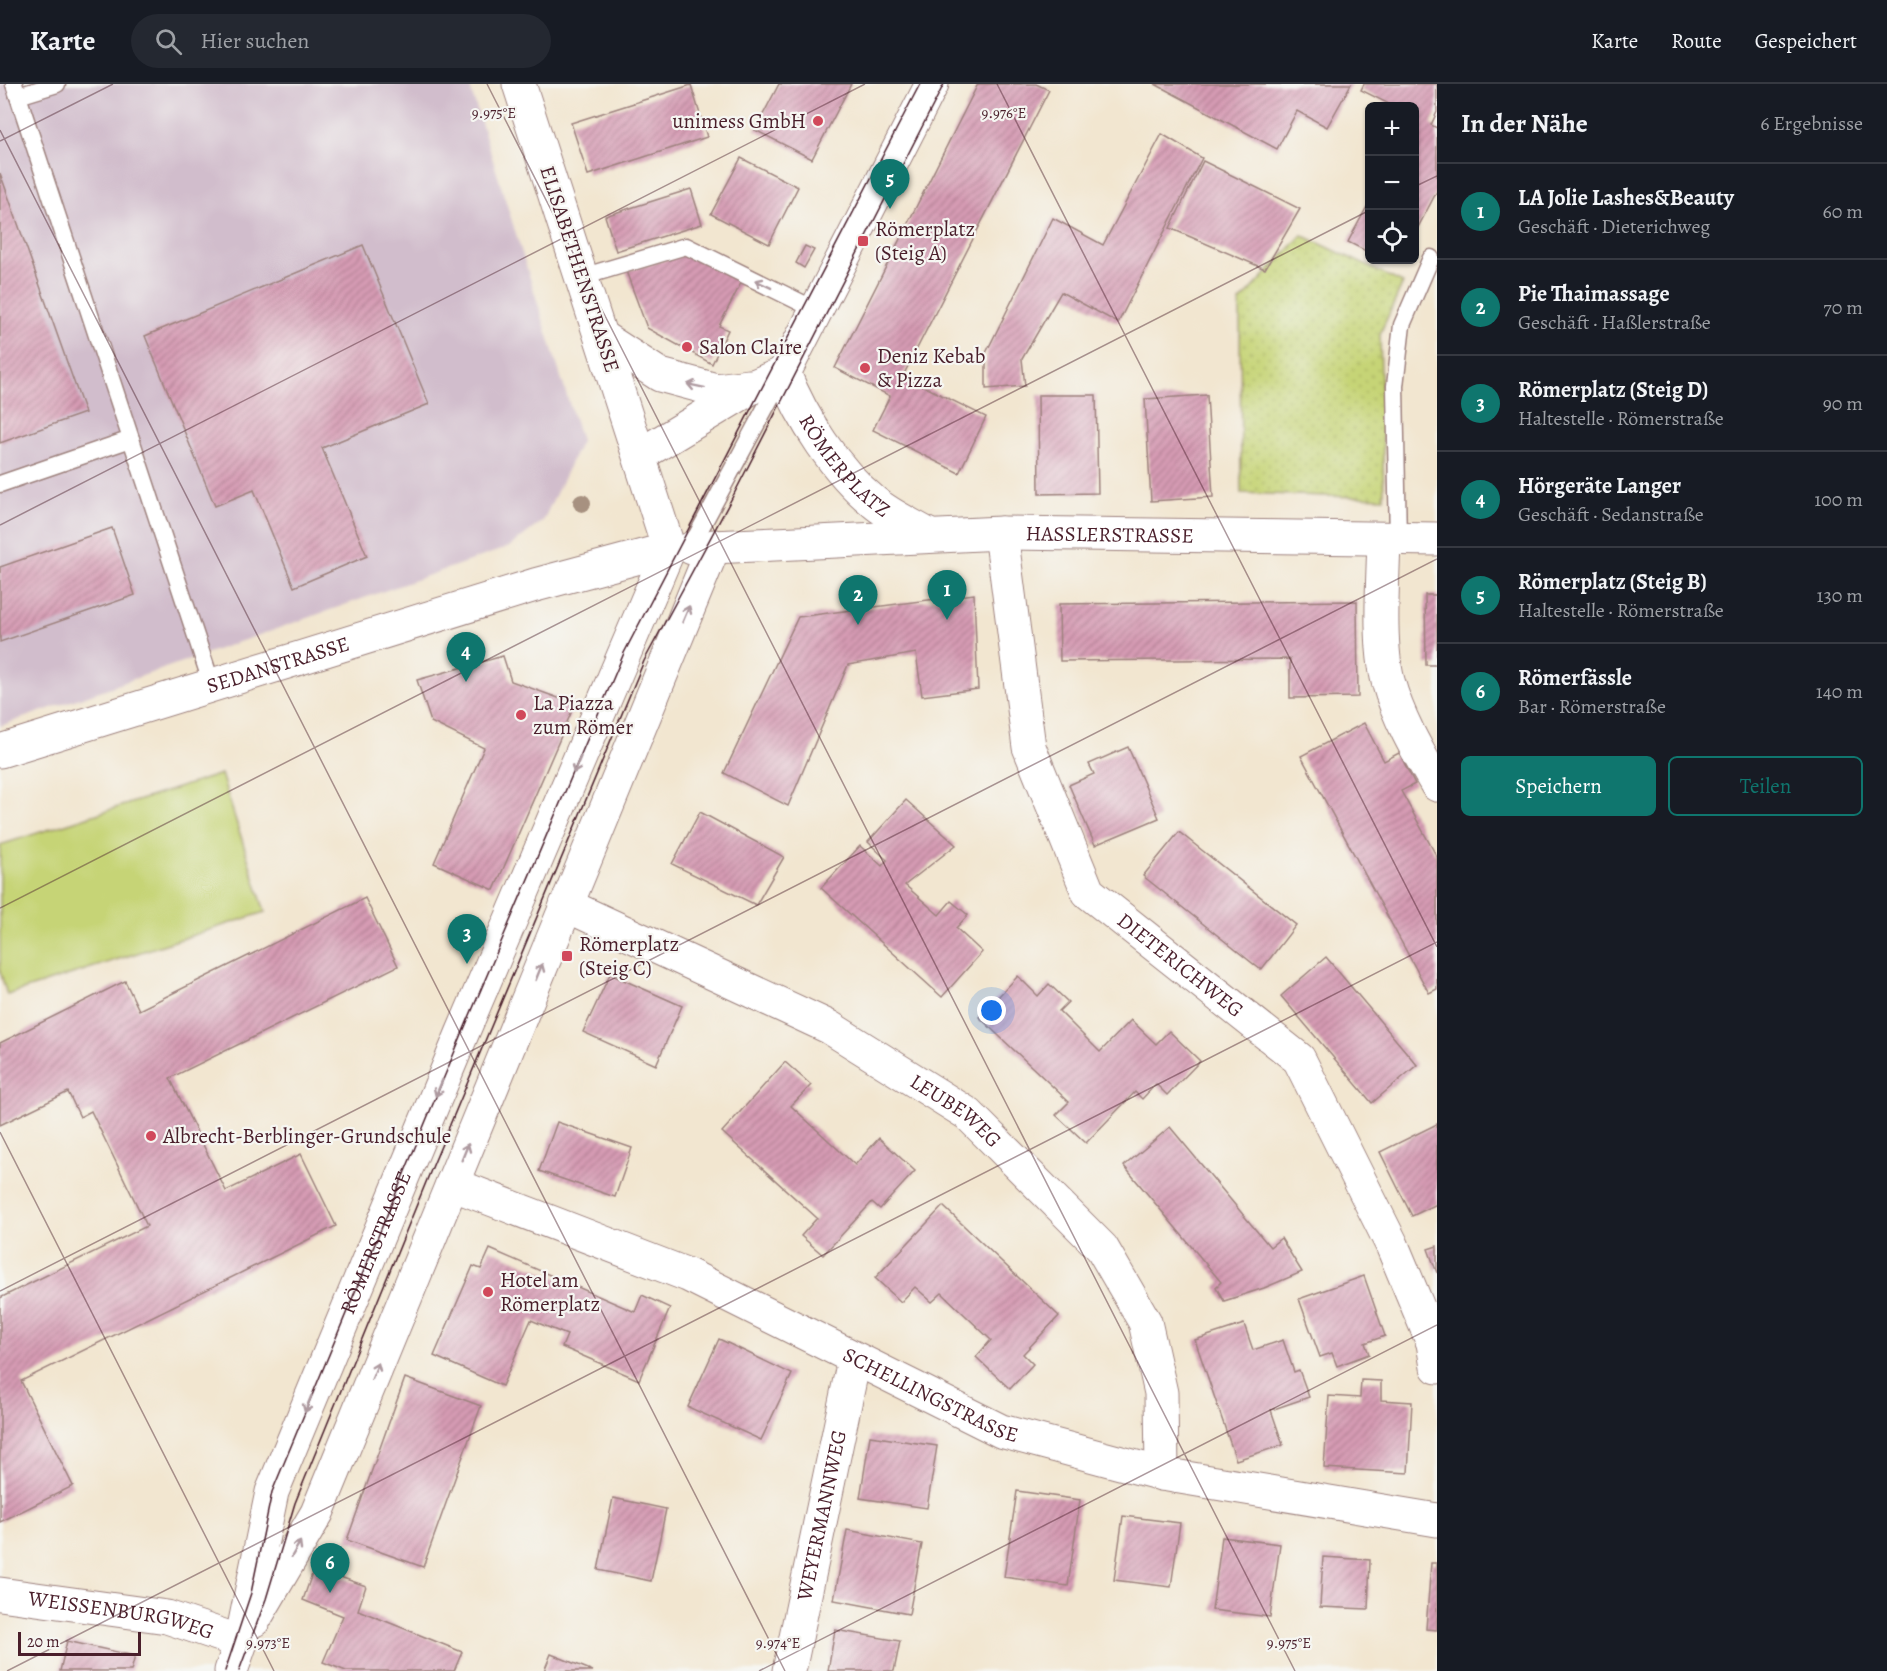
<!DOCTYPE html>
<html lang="de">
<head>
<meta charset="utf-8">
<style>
  :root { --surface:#171b24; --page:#242831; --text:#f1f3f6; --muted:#9ea1a6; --line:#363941; --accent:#0f766e }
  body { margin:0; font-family:Alegreya,serif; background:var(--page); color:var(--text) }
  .controls { position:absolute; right:18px; top:18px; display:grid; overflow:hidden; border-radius:9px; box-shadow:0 2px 4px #0004 }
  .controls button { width:54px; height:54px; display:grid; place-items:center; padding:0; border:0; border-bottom:2px solid var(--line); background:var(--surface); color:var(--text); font:30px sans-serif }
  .scale { position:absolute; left:18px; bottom:15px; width:123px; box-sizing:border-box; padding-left:6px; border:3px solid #4a1f2b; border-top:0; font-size:16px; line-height:21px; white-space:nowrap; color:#4a1f2b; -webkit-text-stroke:4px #f6f6f2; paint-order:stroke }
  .you { position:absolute; left:992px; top:927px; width:21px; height:21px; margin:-15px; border:4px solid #fff; border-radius:50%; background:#1a73e8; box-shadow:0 0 0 9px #1a73e833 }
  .badge { display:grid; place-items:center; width:39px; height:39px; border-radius:50%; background:var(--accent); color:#fff; font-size:20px; font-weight:700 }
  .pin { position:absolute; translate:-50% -50px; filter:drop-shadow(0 2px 3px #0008) }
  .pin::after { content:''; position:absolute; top:32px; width:21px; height:18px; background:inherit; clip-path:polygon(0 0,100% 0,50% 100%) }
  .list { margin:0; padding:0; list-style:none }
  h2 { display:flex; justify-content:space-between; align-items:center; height:78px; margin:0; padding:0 24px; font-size:26px }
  h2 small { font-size:20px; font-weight:400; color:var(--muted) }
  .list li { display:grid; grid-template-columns:39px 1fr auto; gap:18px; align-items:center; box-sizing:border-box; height:96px; padding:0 24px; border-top:2px solid var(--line) }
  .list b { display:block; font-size:22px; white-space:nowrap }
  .list p { margin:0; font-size:20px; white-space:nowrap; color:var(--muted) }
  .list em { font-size:20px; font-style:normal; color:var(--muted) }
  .actions { display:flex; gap:12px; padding:18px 24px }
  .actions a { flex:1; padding:14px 0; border:2px solid var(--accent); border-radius:9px; text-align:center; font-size:21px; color:var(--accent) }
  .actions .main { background:var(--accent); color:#fff }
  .icon { flex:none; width:33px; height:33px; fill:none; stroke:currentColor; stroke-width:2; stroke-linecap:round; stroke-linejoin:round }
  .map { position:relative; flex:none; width:1437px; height:1587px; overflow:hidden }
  header { display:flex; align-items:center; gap:36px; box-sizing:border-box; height:84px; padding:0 30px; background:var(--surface); border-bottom:2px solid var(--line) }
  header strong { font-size:28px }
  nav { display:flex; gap:33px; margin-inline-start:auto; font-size:21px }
  .search { width:420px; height:54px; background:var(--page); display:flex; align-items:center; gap:15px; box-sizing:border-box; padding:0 21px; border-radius:33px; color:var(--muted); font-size:22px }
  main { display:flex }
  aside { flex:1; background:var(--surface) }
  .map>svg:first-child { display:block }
  .industrial { fill:#d1bdcc }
  .grass { fill:url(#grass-dots); stroke:#887a50; stroke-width:1.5 }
  .pitch { fill:#c6d476; stroke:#887a50; stroke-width:1.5 }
  .building { fill:url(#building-hatch) }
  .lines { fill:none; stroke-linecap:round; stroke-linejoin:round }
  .lane-casing { stroke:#9e827e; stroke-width:19 }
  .street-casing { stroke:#9e827e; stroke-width:35 }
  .secondary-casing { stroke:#9e827e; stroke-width:35 }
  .lane { stroke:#fff; stroke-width:16 }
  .street { stroke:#fff; stroke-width:33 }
  .secondary { stroke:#fff; stroke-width:33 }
  .tram { stroke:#4a1f2b; stroke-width:1.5 }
  .tree { fill:#a79180 }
  .oneway { stroke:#ae9aa0 }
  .ticks { fill:none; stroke:#4a1f2b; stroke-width:1.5; stroke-opacity:0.45 }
  .poi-dot { fill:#d1495b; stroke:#f6f6f2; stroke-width:2 }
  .labels { text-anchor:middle; stroke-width:4.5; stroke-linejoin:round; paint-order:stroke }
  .poi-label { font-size:21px; fill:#4a1f2b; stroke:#f6f6f2; text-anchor:start }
  .street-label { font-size:21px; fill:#4a1f2b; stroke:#f6f6f2 }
  .ticks-label { font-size:15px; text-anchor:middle; fill:#4a1f2b; stroke:#f6f6f2; stroke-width:4.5; stroke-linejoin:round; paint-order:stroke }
</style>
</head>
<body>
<header>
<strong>Karte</strong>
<div class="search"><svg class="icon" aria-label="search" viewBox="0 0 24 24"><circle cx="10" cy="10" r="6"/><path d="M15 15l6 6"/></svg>Hier suchen</div>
<nav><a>Karte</a><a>Route</a><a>Gespeichert</a></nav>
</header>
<main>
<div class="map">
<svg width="1437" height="1587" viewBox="0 0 1437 1587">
  <defs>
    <pattern id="grass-dots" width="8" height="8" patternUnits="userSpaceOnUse" patternTransform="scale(1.5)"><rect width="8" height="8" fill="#c6d476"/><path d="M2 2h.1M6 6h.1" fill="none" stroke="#acb666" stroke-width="1.8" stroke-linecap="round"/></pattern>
    <pattern id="building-hatch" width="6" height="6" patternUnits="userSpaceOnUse" patternTransform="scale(1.5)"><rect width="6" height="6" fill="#d69bb4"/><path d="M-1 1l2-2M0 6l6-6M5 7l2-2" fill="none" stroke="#b07e93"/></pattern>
  </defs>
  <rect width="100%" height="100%" fill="#f6f6f2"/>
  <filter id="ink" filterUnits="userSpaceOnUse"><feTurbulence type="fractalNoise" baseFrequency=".0167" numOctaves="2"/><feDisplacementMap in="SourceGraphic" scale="12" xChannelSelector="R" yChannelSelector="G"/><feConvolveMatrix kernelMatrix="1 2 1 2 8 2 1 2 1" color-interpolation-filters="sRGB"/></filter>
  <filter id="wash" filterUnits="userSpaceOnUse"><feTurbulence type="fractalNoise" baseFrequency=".008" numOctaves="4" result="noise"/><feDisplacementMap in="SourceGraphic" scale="24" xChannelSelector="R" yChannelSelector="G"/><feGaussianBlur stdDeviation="1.35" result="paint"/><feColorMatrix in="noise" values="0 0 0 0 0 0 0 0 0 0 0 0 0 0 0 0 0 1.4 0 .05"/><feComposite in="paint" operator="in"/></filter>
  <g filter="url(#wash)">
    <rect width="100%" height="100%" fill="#f2e6d0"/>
    <polygon class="industrial" points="0,0 469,0 581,357 543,437 509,463 0,642"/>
    <polygon class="grass" points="1302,151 1403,199 1380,250 1384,414 1241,409 1240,218"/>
    <polygon class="pitch" points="221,690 265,828 7,911 0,887 0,761"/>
    <g id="blocks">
      <g class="building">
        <polygon points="779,0 851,0 812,75 755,46"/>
        <polygon points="978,0 1036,0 1049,6 903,292 986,333 959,389 873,346 890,312 835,284"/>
        <polygon points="1155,0 1351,0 1327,43 1297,27 1277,65"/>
        <polygon points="1364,0 1437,0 1437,28 1431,41 1437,44 1437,107 1414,151 1414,22 1393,22 1361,6"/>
        <polygon points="691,1 707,53 588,91 571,39"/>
        <polygon points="1162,50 1202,74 1118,239 1061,208 1022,275 1025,302 986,305 986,269 1053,134 1103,161"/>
        <polygon points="741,74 798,103 769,160 711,130"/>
        <polygon points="1203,77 1300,125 1265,185 1170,144"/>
        <polygon points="0,89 85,329 0,359"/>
        <polygon points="691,105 702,140 616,167 605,132"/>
        <polygon points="1370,117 1370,169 1348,158"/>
        <polygon points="363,161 429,320 322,364 367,472 294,503 254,406 215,422 145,252"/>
        <polygon points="805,162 814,166 804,184 796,179"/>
        <polygon points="688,169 742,197 719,242 728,246 712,280 647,244 626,187"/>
        <polygon points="1038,311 1096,311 1098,409 1039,410"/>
        <polygon points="1207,311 1213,413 1151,417 1145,315"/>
        <polygon points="112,444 135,511 0,558 0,483"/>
        <polygon points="974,510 978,605 922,612 916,569 848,581 788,722 724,689 798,533"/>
        <polygon points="1425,511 1437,511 1437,581 1426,581"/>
        <polygon points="1357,517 1358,613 1290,614 1290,575 1060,577 1059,520"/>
        <polygon points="503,572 511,597 575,620 494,806 434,779 484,664 431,638 417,596"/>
        <polygon points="1364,639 1384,677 1399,669 1415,700 1401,707 1437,773 1437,905 1429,909 1301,672"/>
        <polygon points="1128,663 1159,734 1095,761 1069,701 1094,690 1089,680"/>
        <polygon points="906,716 956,761 905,801 939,831 951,817 968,831 956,844 982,868 942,913 821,804 860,762 882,782 887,776 868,758"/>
        <polygon points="700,728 784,773 756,821 672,780"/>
        <polygon points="1179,748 1296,841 1261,886 1143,792"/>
        <polygon points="365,814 398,882 170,994 226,1107 301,1070 336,1142 21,1297 73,1402 0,1438 0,1214 147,1142 91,1027 80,1033 68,1008 0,1041 0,959 125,897 139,926"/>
        <polygon points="1326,873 1417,981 1372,1019 1281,912"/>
        <polygon points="610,890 682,922 656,981 583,948"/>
        <polygon points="1018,892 1038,912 1049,900 1068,918 1059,927 1100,968 1131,936 1156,960 1169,947 1200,977 1167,1011 1156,1000 1142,1015 1135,1008 1086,1059 1056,1031 1069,1018 979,933"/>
        <polygon points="785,978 811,1001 791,1022 855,1081 879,1054 915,1087 880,1125 872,1118 823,1171 801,1152 817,1134 722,1048"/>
        <polygon points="557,1038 632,1064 615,1113 539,1087"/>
        <polygon points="1437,1040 1437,1120 1412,1132 1380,1068"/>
        <polygon points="1170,1043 1270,1163 1281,1154 1302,1188 1264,1204 1224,1217 1216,1203 1221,1198 1124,1082"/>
        <polygon points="943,1122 1059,1232 1023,1270 1033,1280 1010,1305 976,1273 991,1256 942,1209 932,1218 915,1203 901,1218 875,1194"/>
        <polygon points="1437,1162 1437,1189 1428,1165"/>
        <polygon points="490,1165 635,1228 642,1211 670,1224 639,1296 562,1263 567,1251 531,1236 502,1302 434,1272 473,1182 481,1185"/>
        <polygon points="1364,1192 1385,1252 1365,1259 1369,1270 1337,1282 1332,1269 1320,1273 1299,1215"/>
        <polygon points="1244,1240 1253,1266 1283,1256 1294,1288 1299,1286 1309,1313 1271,1326 1283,1361 1236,1376 1195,1256"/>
        <polygon points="719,1255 792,1290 761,1356 688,1323"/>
        <polygon points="405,1294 481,1322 423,1483 347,1456"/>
        <polygon points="1361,1296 1381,1297 1381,1316 1412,1318 1408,1389 1324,1384 1329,1312 1360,1314"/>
        <polygon points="870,1352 937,1362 927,1424 860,1414"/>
        <polygon points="1017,1407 1080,1416 1068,1502 1004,1493"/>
        <polygon points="613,1414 666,1425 651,1497 598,1486"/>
        <polygon points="1123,1432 1180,1439 1171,1503 1114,1496"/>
        <polygon points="847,1446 922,1460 909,1530 834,1516"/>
        <polygon points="1222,1453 1280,1460 1270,1533 1212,1526"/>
        <polygon points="1323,1473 1370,1476 1368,1525 1320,1523"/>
        <polygon points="1431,1479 1437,1479 1437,1546 1426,1545"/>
        <polygon points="314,1484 366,1502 358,1526 462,1568 454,1587 346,1587 323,1578 343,1532 303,1516"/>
        <polygon points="835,1546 900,1557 894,1587 828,1587"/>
        <polygon points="67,1557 135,1572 131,1587 60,1587"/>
        <polygon points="551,1570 593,1587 544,1587"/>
      </g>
    </g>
  </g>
  <g filter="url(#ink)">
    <use href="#blocks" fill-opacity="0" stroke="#9e827e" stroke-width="1.5"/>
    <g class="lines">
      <defs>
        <g id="lane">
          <polyline points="18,12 57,0"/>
          <polyline points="582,193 686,162 816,226"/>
          <polyline points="131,355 212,601"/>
          <polyline points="0,400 131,355 14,0"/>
          <polyline points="1398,456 1395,302 1402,241 1431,174"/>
          <polyline points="690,464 782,293"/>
        </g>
        <g id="street">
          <polyline points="603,254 660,291 716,306 749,302"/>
          <polyline points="784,289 932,0"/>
          <path id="s1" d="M784,289c18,46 52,98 90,129 16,14 38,23 56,34"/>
          <polyline points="640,371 754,302 784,289"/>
          <path id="s2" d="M1001,449l28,214 59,145 211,167 93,186 41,98 4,24"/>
          <path d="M1384,455c-1,41 -6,104 4,142 10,37 30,71 49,104"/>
          <path id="s3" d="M0,667l535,-166 134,-36"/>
          <path id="s4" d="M566,821l263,122 139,87 134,134 43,74 16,71 1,81"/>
          <path id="s5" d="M452,1100l236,91 313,156 161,43 275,46"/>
          <path id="s6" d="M0,1510l167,23 74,25"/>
          <path id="s7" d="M789,1587l65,-311"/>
        </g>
        <g id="secondary">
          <path id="s8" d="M692,464l309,-15 436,6"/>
          <polyline points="254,1536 317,1429 714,462"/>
          <path id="s9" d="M231,1587l10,-29 31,-150 190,-458 207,-485 -150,-465"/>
        </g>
      </defs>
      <use href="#lane" class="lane-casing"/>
      <use href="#street" class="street-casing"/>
      <use href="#secondary" class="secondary-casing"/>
      <use href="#lane" class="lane"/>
      <use href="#street" class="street"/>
      <use href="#secondary" class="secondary"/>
      <g class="tram">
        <polyline points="225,1587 251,1509 272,1408 462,950 624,569 920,0"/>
        <polyline points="239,1587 266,1515 295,1419 431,1086 644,577 733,412 944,0"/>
      </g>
    </g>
    <circle class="tree" cx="582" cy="419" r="9"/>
    <defs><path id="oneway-shaft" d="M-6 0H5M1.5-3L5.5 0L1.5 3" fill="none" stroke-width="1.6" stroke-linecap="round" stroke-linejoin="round" transform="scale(1.5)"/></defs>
    <g class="oneway">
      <use href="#oneway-shaft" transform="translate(763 200) rotate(-154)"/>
      <use href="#oneway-shaft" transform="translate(696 302) rotate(-168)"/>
      <use href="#oneway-shaft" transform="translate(686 530) rotate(-67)"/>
      <use href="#oneway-shaft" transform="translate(577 681) rotate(113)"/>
      <use href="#oneway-shaft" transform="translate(539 888) rotate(-68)"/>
      <use href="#oneway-shaft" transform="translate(439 1004) rotate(113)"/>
      <use href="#oneway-shaft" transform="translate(465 1068) rotate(-68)"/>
      <use href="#oneway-shaft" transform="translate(375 1287) rotate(-68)"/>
      <use href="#oneway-shaft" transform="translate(308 1320) rotate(112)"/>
      <use href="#oneway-shaft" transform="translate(296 1465) rotate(-60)"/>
    </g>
  </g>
  <path class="ticks" d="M487,0l808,1587M997,0l440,863M0,46l785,1541M0,57l113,-57M1414,103l23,-11M0,441l865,-441M0,824l1370,-698M0,1048l274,539M0,1207l1437,-732M7,1587l1430,-729M759,1587l678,-346"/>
  <g class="poi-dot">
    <circle cx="818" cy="37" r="6"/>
    <rect x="857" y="151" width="12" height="12" rx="3"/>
    <circle cx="687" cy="263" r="6"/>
    <circle cx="865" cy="284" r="6"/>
    <circle cx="521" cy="631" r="6"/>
    <rect x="561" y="866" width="12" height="12" rx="3"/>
    <circle cx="151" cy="1052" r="6"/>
    <circle cx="488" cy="1208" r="6"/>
  </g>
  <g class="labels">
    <g class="poi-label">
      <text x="806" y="44" text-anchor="end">unimess GmbH</text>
      <text x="875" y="152">Römerplatz<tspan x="875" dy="24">(Steig A)</tspan></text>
      <text x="699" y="270">Salon Claire</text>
      <text x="877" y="279">Deniz Kebab<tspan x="877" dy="24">&amp; Pizza</tspan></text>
      <text x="533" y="626">La Piazza<tspan x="533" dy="24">zum Römer</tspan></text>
      <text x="579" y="867">Römerplatz<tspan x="579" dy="24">(Steig C)</tspan></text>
      <text x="163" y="1059">Albrecht-Berblinger-Grundschule</text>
      <text x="500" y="1203">Hotel am<tspan x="500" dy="24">Römerplatz</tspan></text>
    </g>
    <g class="street-label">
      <text transform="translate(580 185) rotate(72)" y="7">ELISABETHENSTRASSE</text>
      <text dy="7" stroke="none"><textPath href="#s1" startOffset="112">RÖMERPLATZ</textPath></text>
      <text dy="7" stroke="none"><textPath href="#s8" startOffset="418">HASSLERSTRASSE</textPath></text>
      <text dy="7" stroke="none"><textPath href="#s3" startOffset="291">SEDANSTRASSE</textPath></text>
      <text dy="7" stroke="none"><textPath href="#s2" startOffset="490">DIETERICHWEG</textPath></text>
      <text dy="7" stroke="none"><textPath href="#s4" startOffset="442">LEUBEWEG</textPath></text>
      <text dy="7" stroke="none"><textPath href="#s9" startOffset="454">RÖMERSTRASSE</textPath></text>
      <text dy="7" stroke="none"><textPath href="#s5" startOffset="524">SCHELLINGSTRASSE</textPath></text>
      <text dy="7" stroke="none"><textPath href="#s7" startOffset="159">WEYERMANNWEG</textPath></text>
      <text dy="7" stroke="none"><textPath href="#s6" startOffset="123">WEISSENBURGWEG</textPath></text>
    </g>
  </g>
  <g class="ticks-label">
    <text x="494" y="34">9.975°E</text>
    <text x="1004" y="34">9.976°E</text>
    <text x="268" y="1564">9.973°E</text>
    <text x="778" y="1564">9.974°E</text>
    <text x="1289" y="1564">9.975°E</text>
  </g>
</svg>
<div class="controls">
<button>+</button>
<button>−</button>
<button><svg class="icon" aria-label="locate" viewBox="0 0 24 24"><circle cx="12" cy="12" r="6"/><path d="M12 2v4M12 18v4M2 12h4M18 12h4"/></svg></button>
</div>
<div class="scale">20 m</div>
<div class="you"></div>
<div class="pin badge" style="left:947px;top:536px">1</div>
<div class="pin badge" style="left:858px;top:541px">2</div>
<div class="pin badge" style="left:467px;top:880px">3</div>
<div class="pin badge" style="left:466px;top:598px">4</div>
<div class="pin badge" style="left:890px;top:125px">5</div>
<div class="pin badge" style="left:330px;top:1509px">6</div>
</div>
<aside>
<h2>In der Nähe<small>6 Ergebnisse</small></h2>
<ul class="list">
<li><span class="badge">1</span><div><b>LA Jolie Lashes&amp;Beauty</b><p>Geschäft · Dieterichweg</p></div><em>60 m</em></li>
<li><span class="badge">2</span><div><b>Pie Thaimassage</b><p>Geschäft · Haßlerstraße</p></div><em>70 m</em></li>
<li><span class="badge">3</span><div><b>Römerplatz (Steig D)</b><p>Haltestelle · Römerstraße</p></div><em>90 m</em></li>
<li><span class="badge">4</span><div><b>Hörgeräte Langer</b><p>Geschäft · Sedanstraße</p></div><em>100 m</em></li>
<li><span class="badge">5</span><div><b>Römerplatz (Steig B)</b><p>Haltestelle · Römerstraße</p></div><em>130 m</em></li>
<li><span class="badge">6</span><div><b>Römerfässle</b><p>Bar · Römerstraße</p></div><em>140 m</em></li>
</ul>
<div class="actions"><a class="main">Speichern</a><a>Teilen</a></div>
</aside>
</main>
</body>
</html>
